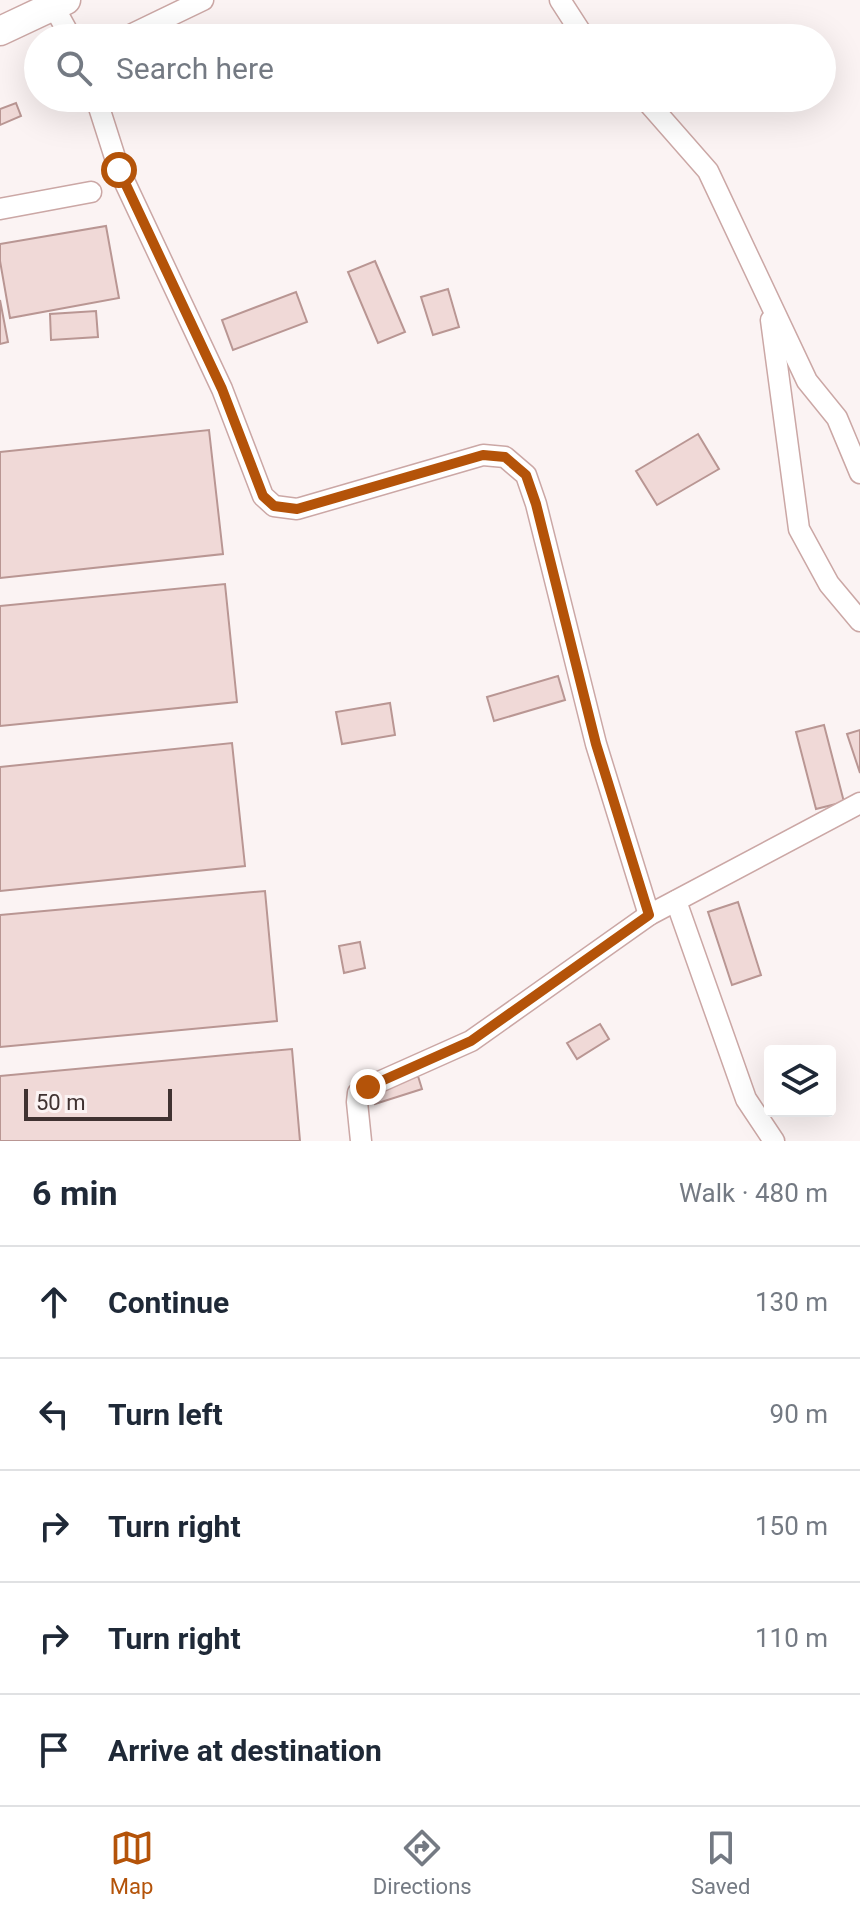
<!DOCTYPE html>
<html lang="en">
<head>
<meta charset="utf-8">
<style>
  :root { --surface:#fff; --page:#f6f6f7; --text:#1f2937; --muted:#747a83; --line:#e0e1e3; --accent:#b45309 }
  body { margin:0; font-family:Roboto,sans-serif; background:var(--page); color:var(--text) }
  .controls { position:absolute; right:24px; bottom:24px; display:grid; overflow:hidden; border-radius:8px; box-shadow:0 8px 32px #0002 }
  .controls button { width:72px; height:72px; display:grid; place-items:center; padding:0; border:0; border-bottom:2px solid var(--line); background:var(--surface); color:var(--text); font:40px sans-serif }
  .scale { position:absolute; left:24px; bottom:20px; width:148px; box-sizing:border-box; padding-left:8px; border:4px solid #403231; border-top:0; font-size:22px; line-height:28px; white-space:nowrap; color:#403231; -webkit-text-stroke:6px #fbf3f3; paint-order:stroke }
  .stop { position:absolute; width:24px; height:24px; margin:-18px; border:6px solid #b45309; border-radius:50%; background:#fff }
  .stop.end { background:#b45309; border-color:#fff; box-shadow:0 2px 8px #0008 }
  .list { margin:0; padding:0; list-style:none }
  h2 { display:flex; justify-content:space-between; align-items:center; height:104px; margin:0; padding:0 32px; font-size:34px }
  h2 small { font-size:26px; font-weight:400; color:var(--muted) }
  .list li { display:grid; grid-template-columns:52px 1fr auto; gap:24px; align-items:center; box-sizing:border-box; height:112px; padding:0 32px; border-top:2px solid var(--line) }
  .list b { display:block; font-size:30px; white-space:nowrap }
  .list em { font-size:26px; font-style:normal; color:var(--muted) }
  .icon { flex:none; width:44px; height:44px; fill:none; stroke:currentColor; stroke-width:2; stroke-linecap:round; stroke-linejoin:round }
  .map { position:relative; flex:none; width:860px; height:1141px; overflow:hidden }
  .search { position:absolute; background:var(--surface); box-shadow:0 8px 32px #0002; left:24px; right:24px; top:24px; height:88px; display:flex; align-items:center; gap:20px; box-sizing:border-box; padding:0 28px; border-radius:44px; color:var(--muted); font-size:30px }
  .sheet { height:664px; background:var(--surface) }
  nav { display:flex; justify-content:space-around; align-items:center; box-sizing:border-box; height:112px; border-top:2px solid var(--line); background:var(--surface); font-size:22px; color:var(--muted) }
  nav a { display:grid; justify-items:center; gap:4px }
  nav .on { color:var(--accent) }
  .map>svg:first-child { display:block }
  .building { fill:#f0d9d7; stroke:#b99693; stroke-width:2 }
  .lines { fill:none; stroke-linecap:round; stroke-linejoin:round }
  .minor-casing { stroke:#cba7a5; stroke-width:23 }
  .highway-casing { stroke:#cba7a5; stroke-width:31 }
  .minor { stroke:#fff; stroke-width:20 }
  .highway { stroke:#fff; stroke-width:28 }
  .route { stroke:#b45309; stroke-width:10 }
</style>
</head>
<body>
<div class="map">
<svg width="860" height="1141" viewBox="0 0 860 1141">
  <rect width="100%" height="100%" fill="#fbf3f3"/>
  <g class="building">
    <polygon points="16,103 21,116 0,125 0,109"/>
    <polygon points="106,226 119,298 10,318 0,261 0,244"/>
    <polygon points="375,261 405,332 378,343 348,272"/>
    <polygon points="448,289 459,327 433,335 421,297"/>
    <polygon points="296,292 307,322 233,350 222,320"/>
    <polygon points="0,300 8,342 0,344"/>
    <polygon points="96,311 98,337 51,340 50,314"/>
    <polygon points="209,430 223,554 0,578 0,452"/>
    <polygon points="698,434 719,469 657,505 636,471"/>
    <polygon points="225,584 237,702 0,726 0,606"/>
    <polygon points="558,676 565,700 494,721 487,697"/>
    <polygon points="390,703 395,735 342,744 336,712"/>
    <polygon points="824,725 844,802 816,809 796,732"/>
    <polygon points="860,730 860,773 847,734"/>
    <polygon points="232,743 245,866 0,891 0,767"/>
    <polygon points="265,891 277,1021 0,1047 0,915"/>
    <polygon points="738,902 761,975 732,985 708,912"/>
    <polygon points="360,942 365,968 344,973 339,946"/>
    <polygon points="600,1024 609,1039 577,1059 567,1043"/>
    <polygon points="292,1049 300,1141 0,1141 0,1076"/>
    <polygon points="418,1076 422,1089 375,1104 371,1091"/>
  </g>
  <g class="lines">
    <defs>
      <g id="minor">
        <polyline points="560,0 580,31 587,38"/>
        <polyline points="54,7 71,38"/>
        <polyline points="124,38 203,0"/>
        <polyline points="96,98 119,170 222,389 263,496 274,506 297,509 483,455 505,457 526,475 536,504 596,744 649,915"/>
        <polyline points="644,98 708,171 807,381 837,418 860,473"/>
        <polyline points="0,209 91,192"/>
        <polyline points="771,320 799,529 829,584 860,621"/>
        <polyline points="676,901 746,1099 774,1141"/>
        <polyline points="361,1141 357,1102 358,1093 368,1087 471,1041 649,915 860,803"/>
      </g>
      <polyline id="highway" points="0,31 66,0"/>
    </defs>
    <use href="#minor" class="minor-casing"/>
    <use href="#highway" class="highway-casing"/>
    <use href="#minor" class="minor"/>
    <use href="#highway" class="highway"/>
  </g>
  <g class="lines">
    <polyline class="route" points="119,170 222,389 263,496 274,506 297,509 483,455 505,457 526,475 536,504 596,744 649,915 471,1041 368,1087"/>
  </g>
</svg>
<div class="controls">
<button><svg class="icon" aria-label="layers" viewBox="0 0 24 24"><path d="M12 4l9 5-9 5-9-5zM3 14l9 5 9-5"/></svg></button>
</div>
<div class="scale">50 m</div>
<div class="stop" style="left:119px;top:170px"></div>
<div class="stop end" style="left:368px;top:1087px"></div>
<div class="search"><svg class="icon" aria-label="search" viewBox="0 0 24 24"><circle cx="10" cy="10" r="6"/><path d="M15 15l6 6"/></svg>Search here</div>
</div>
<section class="sheet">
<h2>6 min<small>Walk · 480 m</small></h2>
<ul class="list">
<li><svg class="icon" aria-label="ahead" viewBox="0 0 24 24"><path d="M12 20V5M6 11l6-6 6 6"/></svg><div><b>Continue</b></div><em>130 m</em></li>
<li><svg class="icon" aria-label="left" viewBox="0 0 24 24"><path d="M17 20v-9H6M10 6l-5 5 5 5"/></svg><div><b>Turn left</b></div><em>90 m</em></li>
<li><svg class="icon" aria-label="right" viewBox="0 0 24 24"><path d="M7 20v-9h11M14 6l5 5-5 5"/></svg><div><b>Turn right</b></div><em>150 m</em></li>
<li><svg class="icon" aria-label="right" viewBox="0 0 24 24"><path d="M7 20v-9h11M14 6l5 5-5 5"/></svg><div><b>Turn right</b></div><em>110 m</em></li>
<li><svg class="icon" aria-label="arrive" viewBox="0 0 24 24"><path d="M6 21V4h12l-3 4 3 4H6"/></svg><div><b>Arrive at destination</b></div></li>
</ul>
</section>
<nav>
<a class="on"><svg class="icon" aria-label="map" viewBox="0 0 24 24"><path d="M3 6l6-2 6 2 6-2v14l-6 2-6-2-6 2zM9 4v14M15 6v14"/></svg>Map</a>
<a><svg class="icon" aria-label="directions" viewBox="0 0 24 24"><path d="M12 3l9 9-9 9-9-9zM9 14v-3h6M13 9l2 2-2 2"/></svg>Directions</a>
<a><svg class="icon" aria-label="saved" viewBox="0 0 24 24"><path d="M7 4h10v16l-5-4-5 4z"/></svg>Saved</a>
</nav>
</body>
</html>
